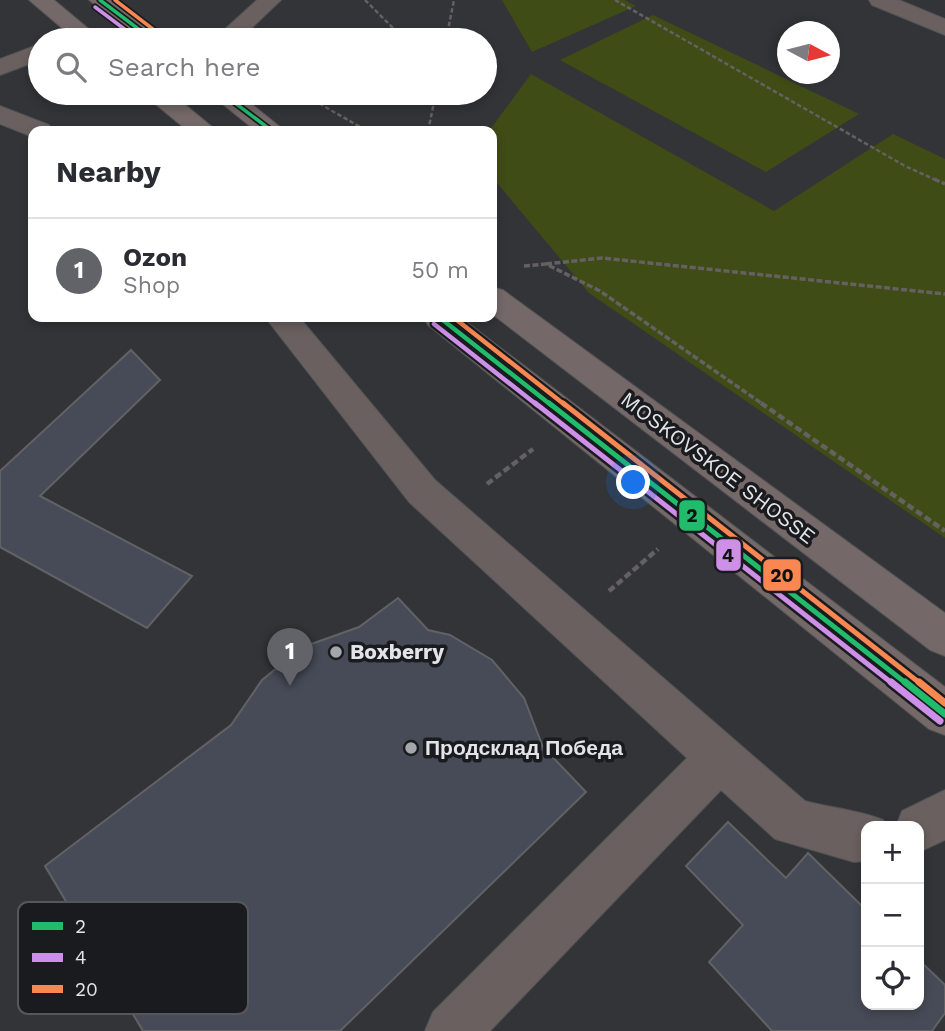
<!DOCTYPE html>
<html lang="en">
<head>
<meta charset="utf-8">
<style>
  :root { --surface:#fff; --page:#f2f2f3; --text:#2b2b33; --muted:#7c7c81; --line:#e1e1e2; --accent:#626269 }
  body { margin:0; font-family:"Work Sans",sans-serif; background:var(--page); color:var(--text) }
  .controls { position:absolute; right:21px; bottom:21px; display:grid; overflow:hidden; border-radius:14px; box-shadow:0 4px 10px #0003 }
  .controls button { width:63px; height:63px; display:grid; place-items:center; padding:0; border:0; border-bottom:2px solid var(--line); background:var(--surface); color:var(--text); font:35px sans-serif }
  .compass { position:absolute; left:777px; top:21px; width:63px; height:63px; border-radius:50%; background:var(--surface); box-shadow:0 4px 10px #0003; rotate:97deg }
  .you { position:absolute; left:634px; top:483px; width:24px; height:24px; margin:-18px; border:5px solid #fff; border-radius:50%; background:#1a73e8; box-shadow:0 0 0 10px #1a73e833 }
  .badge { display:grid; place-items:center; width:46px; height:46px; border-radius:50%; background:var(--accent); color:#fff; font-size:23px; font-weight:700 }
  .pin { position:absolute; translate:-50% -58px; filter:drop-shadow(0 2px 4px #0008) }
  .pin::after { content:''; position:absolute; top:37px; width:24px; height:21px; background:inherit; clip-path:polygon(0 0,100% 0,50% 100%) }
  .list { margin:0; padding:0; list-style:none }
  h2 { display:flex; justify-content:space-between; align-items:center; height:91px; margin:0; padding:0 28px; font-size:30px }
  h2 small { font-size:23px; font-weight:400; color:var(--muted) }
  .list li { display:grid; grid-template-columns:46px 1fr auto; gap:21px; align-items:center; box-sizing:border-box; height:105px; padding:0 28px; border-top:2px solid var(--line) }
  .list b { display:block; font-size:26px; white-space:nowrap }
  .list p { margin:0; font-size:23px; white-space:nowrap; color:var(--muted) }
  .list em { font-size:23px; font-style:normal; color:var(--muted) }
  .icon { flex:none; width:38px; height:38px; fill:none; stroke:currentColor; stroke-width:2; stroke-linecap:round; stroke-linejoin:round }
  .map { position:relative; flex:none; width:945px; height:1031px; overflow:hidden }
  .search { position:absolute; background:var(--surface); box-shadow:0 4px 10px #0003; left:28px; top:28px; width:469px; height:77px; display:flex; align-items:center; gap:18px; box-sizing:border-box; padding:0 24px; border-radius:38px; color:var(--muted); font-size:26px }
  .panel { position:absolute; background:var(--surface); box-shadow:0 4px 10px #0003; left:28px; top:126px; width:469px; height:196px; border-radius:14px }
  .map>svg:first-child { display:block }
  .green { fill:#3f4c16 }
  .building { fill:#474b57; stroke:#616265; stroke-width:2 }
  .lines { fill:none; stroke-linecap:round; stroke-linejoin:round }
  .minor-casing { stroke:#505153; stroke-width:2 }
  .major-casing { stroke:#505153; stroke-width:2 }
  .path-far2 { stroke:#656162; stroke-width:2.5; stroke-dasharray:4.5 2.5; stroke-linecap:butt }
  .path-far1 { stroke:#656162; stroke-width:3.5; stroke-dasharray:6 2.5; stroke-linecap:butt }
  .path { stroke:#656162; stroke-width:4.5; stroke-dasharray:7 3.5; stroke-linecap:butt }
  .minor { fill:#69605f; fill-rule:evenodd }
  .major { fill:#746868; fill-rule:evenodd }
  .bus-1-far3-casing { stroke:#1a1b1e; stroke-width:7 }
  .bus-1-far2-casing { stroke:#1a1b1e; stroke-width:9 }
  .bus-1-far1-casing { stroke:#1a1b1e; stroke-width:10 }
  .bus-1-casing { stroke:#1a1b1e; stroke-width:12 }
  .bus-2-far3-casing { stroke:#1a1b1e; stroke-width:7 }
  .bus-2-far2-casing { stroke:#1a1b1e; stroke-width:9 }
  .bus-2-far1-casing { stroke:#1a1b1e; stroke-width:10 }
  .bus-2-casing { stroke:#1a1b1e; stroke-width:12 }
  .bus-3-far3-casing { stroke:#1a1b1e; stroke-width:7 }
  .bus-3-far2-casing { stroke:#1a1b1e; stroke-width:9 }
  .bus-3-far1-casing { stroke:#1a1b1e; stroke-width:10 }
  .bus-3-casing { stroke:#1a1b1e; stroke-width:12 }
  .bus-1-far3 { stroke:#20bc6c; stroke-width:3.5 }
  .bus-1-far2 { stroke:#20bc6c; stroke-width:4.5 }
  .bus-1-far1 { stroke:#20bc6c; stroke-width:5 }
  .bus-1 { stroke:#20bc6c; stroke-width:7 }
  .bus-2-far3 { stroke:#ce8fe9; stroke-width:3.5 }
  .bus-2-far2 { stroke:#ce8fe9; stroke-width:4.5 }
  .bus-2-far1 { stroke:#ce8fe9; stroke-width:5 }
  .bus-2 { stroke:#ce8fe9; stroke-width:7 }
  .bus-3-far3 { stroke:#f88751; stroke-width:3.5 }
  .bus-3-far2 { stroke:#f88751; stroke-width:4.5 }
  .bus-3-far1 { stroke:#f88751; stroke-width:5 }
  .bus-3 { stroke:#f88751; stroke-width:7 }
  .poi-dot { fill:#a5a6ab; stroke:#1a1b1e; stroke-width:2.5 }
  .labels { text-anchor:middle; stroke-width:7; stroke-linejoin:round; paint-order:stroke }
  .street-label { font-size:21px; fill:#e2e4e9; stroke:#1a1b1e }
  .poi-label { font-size:21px; font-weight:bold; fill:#e2e4e9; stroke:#1a1b1e; text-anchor:start }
  .key { fill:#1a1b1e; stroke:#56575b; stroke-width:2 }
  .key-label { font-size:19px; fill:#e2e4e9 }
  .line-badge { stroke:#1a1b1e; stroke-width:2.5 }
  .pale-badge-label { font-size:19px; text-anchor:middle; font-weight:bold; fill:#111 }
</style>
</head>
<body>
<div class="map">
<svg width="945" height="1031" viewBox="0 0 945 1031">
  <rect width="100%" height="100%" fill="#333438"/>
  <g class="green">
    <polygon points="502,0 625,0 636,6 532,52"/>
    <polygon points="653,15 859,114 766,172 560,60"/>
    <polygon points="531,74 774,211 893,134 945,159 945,538 589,293 492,177 492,131 489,131"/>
  </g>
  <g class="building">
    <polygon points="131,350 160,380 40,496 192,576 147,628 0,547 0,471"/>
    <polygon points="398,598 428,630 450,635 492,660 524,698 543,747 586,792 340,1031 143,1031 45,866 231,725 262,680 303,647 359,627"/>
    <polygon points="728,822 786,878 808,853 866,910 866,1005 919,1005 919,960 945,985 945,1013 932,1031 772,1031 709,962 743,925 686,866"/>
  </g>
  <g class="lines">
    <defs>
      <g id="minor">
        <polygon points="257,0 281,0 239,40 213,40"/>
        <polygon points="869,0 899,0 945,19 945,35 872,5"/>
        <polygon points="82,27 90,29 94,34 90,39 54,40 58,35"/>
        <polygon points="40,44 40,60 0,75 0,59"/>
        <polygon points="0,106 49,125 53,131 33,131 33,137 0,124"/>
        <path d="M265,317h34l136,163 370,321c26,7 54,9 78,19l3,6h-20v35l-12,1 -79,-23 -54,-49 -231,241h-65l8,-19 254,-254 -278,-256z"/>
        <polygon points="945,790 945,840 919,852 919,826 896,826 902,811"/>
      </g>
      <g id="major">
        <polygon points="29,0 54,0 102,40 76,40"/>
        <polygon points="89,0 114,0 165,40 138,40"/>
        <polygon points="142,93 171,93 217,131 188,131"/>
        <polygon points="209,93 238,93 285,131 256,131"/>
        <polygon points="492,287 503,290 945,613 945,656 930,650 492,314"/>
        <polygon points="423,317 460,317 945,687 945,735 929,729 428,325"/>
      </g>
    </defs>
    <use href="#minor" class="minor-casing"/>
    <use href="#major" class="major-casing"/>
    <g class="path-far2">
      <polyline points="365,0 405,40"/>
      <polyline points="615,0 905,166 938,181"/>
      <polyline points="446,40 454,0"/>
      <polyline points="301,93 367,131"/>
      <polyline points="428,131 436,93"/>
    </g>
    <g class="path-far1">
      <polyline points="934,179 945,184"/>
      <polyline points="546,264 602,258 945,294"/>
      <polyline points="524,266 546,264 600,291 764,405"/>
    </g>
    <g class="path">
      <polyline points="761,403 945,531"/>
      <polyline points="487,484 533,449"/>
      <polyline points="609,591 658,549"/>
    </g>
    <use href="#minor" class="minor"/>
    <use href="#major" class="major"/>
    <defs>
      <g id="bus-1-far3">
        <polyline points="100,0 153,40"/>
        <polyline points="222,93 272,131"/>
      </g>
      <polyline id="bus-1-far2" points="439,317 551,405"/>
      <polyline id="bus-1-far1" points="549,403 907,684"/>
      <polyline id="bus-1" points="905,682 945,714"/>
      <polyline id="bus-2-far3" points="95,7 139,40"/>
      <polyline id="bus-2-far2" points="434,324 537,405"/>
      <polyline id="bus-2-far1" points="535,403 893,684"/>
      <polyline id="bus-2" points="891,682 940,721"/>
      <polyline id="bus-3-far3" points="115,0 158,33"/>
      <polyline id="bus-3-far2" points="453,317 565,405"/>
      <polyline id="bus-3-far1" points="563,403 921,684"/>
      <polyline id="bus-3" points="919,682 945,703"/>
    </defs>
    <use href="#bus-1-far3" class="bus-1-far3-casing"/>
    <use href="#bus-1-far2" class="bus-1-far2-casing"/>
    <use href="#bus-1-far1" class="bus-1-far1-casing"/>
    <use href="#bus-1" class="bus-1-casing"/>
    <use href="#bus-2-far3" class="bus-2-far3-casing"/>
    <use href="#bus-2-far2" class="bus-2-far2-casing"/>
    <use href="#bus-2-far1" class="bus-2-far1-casing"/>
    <use href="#bus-2" class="bus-2-casing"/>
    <use href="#bus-3-far3" class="bus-3-far3-casing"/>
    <use href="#bus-3-far2" class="bus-3-far2-casing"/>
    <use href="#bus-3-far1" class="bus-3-far1-casing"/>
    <use href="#bus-3" class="bus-3-casing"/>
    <use href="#bus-1-far3" class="bus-1-far3"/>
    <use href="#bus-1-far2" class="bus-1-far2"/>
    <use href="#bus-1-far1" class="bus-1-far1"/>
    <use href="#bus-1" class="bus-1"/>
    <use href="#bus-2-far3" class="bus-2-far3"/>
    <use href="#bus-2-far2" class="bus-2-far2"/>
    <use href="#bus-2-far1" class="bus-2-far1"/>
    <use href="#bus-2" class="bus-2"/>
    <use href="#bus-3-far3" class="bus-3-far3"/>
    <use href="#bus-3-far2" class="bus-3-far2"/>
    <use href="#bus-3-far1" class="bus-3-far1"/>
    <use href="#bus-3" class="bus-3"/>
  </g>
  <g class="poi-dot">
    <circle cx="336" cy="652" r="7"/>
    <circle cx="411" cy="748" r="7"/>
  </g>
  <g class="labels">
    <g class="street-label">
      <text transform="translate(718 468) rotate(37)" y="7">MOSKOVSKOE SHOSSE</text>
    </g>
    <g class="poi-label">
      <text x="350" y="659">Boxberry</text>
      <text x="425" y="755">Продсклад Победа</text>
    </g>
  </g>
  <rect x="18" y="902" width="230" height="112" rx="10" class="key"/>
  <rect x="32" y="922" width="31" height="8" fill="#20bc6c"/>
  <rect x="32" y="953" width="31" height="9" fill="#ce8fe9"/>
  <rect x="32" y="985" width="31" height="8" fill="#f88751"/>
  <g class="key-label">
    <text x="75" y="933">2</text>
    <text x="75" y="964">4</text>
    <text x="75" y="996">20</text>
  </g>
  <g class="line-badge">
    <rect x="678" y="499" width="28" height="33" rx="7" fill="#20bc6c"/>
    <rect x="715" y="538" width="27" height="34" rx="7" fill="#ce8fe9"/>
    <rect x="762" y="558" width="40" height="34" rx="7" fill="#f88751"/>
  </g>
  <g class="pale-badge-label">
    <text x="692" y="522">2</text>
    <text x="728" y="562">4</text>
    <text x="782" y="582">20</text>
  </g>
</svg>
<div class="controls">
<button>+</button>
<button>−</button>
<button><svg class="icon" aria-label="locate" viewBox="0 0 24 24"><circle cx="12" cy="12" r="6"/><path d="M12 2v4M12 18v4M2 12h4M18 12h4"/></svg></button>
</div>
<svg class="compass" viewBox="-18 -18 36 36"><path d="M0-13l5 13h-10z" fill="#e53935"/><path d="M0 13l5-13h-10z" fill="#7c7c81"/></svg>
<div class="you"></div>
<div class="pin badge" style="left:290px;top:686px">1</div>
<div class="search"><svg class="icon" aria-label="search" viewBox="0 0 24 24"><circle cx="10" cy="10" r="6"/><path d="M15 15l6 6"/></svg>Search here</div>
<section class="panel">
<h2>Nearby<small></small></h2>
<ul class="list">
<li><span class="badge">1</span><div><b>Ozon</b><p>Shop</p></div><em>50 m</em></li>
</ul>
</section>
</div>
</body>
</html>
